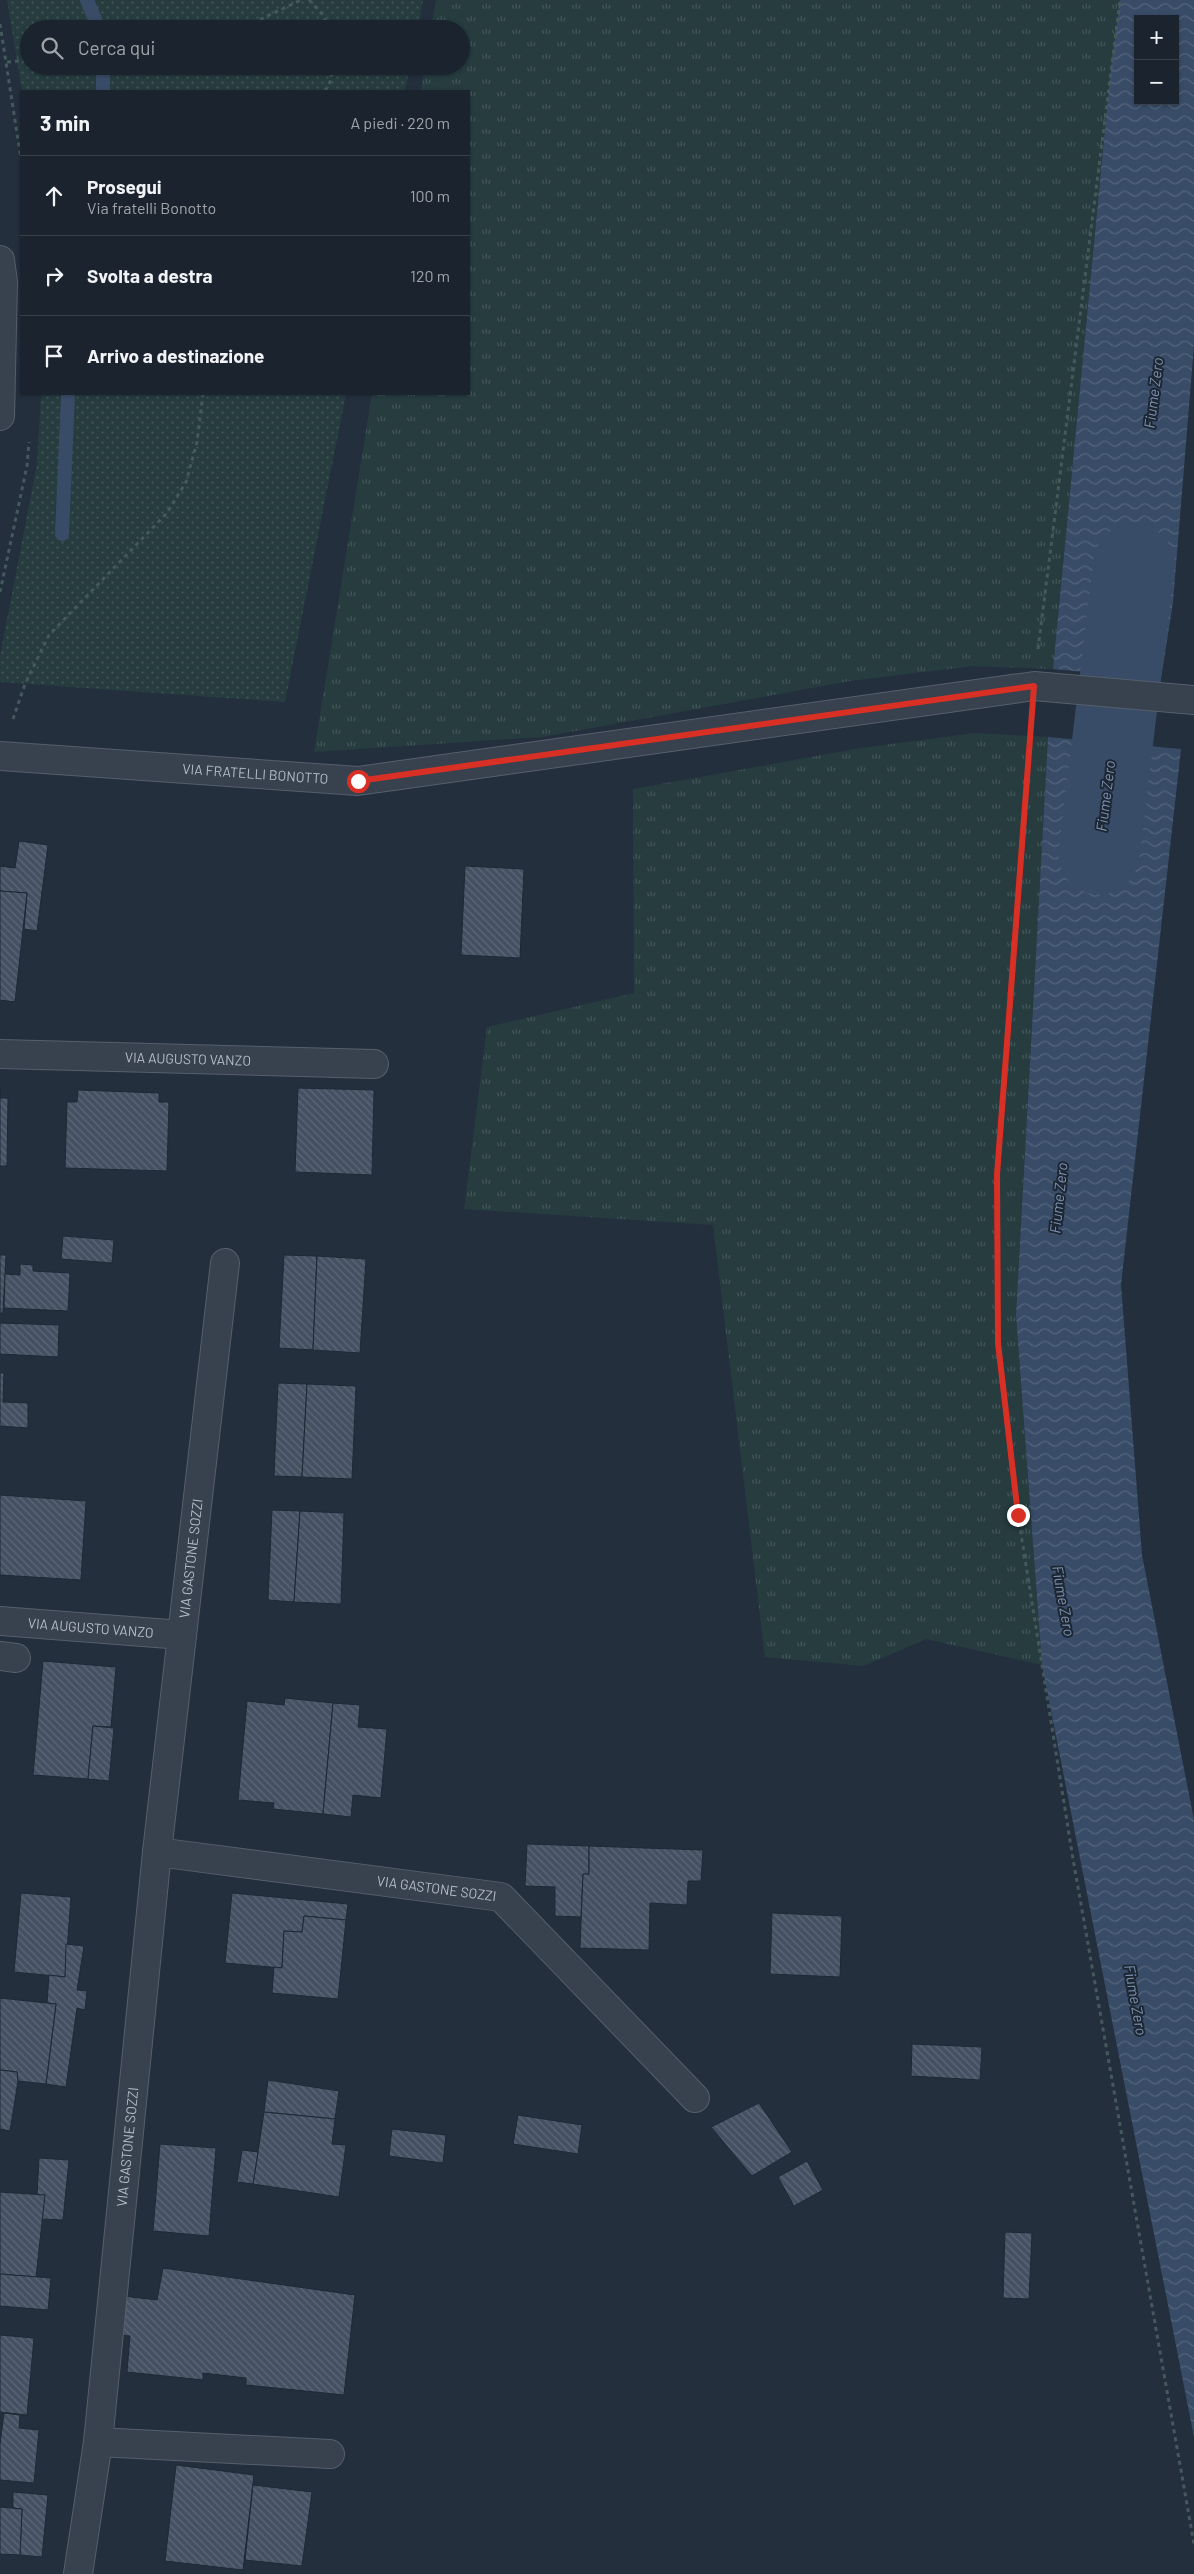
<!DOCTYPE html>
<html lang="it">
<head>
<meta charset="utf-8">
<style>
  :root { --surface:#1b232e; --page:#282f3a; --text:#f1f3f6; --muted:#a0a4aa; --line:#39404a }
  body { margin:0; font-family:Barlow,sans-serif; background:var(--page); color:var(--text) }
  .controls { position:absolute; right:15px; top:15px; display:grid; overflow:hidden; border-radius:0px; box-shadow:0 1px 4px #0004 }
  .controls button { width:45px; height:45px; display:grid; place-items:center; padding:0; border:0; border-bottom:1px solid var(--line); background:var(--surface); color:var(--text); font:25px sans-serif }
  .stop { position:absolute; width:15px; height:15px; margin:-11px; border:4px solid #d93025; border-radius:50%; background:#fff }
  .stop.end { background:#d93025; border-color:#fff; box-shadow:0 1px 5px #0008 }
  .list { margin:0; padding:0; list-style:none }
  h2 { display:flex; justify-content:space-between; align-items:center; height:65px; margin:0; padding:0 20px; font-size:21px }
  h2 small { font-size:16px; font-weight:400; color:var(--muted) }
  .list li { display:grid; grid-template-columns:32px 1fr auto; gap:15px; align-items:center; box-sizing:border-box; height:80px; padding:0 20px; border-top:1px solid var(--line) }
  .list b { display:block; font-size:19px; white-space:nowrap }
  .list p { margin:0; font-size:16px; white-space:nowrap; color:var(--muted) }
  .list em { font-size:16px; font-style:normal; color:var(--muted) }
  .icon { flex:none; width:28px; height:28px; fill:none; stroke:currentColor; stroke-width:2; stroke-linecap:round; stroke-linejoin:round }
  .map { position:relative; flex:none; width:1194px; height:2574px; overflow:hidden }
  .search { position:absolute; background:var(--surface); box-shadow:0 1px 4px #0004; left:20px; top:20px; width:450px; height:55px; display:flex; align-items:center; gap:12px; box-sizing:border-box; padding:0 18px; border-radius:28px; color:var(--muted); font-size:19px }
  .panel { position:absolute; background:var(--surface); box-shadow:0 1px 4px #0004; left:20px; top:90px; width:450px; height:305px; border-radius:0px }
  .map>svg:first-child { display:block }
  .grass { fill:url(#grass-tufts) }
  .park { fill:url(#park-dots) }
  .water { fill:url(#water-waves); fill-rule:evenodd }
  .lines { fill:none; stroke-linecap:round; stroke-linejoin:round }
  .stream { stroke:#394c67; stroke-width:14 }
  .river { stroke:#394c67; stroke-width:81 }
  .building { fill:url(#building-back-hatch); stroke:#1f2835 }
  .minor-casing { stroke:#565f6c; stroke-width:30 }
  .path { stroke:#44595c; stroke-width:3; stroke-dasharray:4 4; stroke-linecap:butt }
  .minor { stroke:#38414e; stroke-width:28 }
  .route { stroke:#d93025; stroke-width:6 }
  .labels { text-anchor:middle; stroke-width:4; stroke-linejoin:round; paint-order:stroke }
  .street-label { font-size:14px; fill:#b4bcc9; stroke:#1d2633 }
  .water-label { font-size:15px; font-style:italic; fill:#7c92b1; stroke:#1d2633 }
</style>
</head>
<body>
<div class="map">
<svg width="1194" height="2574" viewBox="0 0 1194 2574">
  <defs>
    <pattern id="grass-tufts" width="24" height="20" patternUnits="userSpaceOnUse" patternTransform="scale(1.25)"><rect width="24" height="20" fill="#263c3f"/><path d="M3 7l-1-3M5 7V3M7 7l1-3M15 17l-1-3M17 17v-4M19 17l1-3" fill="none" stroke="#435659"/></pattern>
    <pattern id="park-dots" width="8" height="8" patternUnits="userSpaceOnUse" patternTransform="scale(1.25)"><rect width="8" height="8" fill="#263c3f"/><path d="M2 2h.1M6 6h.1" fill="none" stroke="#435659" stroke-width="1.8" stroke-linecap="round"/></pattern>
    <pattern id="water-waves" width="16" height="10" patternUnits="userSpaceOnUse" patternTransform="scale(1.25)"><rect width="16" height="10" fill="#394c67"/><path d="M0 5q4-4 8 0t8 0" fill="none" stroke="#53647b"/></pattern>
    <pattern id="building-back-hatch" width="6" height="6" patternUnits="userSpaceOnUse" patternTransform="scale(1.25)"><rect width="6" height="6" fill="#455162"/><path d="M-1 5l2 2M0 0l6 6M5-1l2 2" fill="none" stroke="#5d6877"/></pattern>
  </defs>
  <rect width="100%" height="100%" fill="#242f3e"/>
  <g class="grass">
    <polygon points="436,0 1120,0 1111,67 1053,669 973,666 850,681 542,737 314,752 372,394 469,394 469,91 421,91 425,66 461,66 461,29 431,29"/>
    <polygon points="975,733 1048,737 1016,1315 1042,1665 926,1639 864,1666 765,1657 713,1225 464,1209 487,1027 634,993 633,789 861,748"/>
  </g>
  <g class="park">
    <polygon points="7,0 423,0 418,29 29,29 29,66 410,66 405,91 22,91"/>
    <polygon points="41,394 346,394 285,702 0,682 0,656 37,464"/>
  </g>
  <g class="water">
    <path d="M1120,0h74v345l-21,257 -12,77 -108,-10 58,-602zM1138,19h37v82h-37z"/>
    <polygon points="1048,737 1181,749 1121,1285 1142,1555 1194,1820 1194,2437 1042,1665 1016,1315"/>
  </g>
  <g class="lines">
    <g class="stream">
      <polyline points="87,0 99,29"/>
      <polyline points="103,71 103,91"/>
      <polyline points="62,534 68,394"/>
    </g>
    <polyline class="river" points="1099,854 1134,564"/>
  </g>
  <g class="building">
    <polygon points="19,841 48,845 37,931 24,929 27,893 0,891 0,866 15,868"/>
    <polygon points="465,866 524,869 520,958 461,955"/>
    <polygon points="0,891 27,893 15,1002 0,1000"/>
    <polygon points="0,1088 0,1098 8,1098 7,1166 0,1166"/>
    <polygon points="298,1088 374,1090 372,1175 295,1172"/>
    <polygon points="78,1090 159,1093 159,1102 169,1102 167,1171 65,1168 67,1102 77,1102"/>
    <polygon points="63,1236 114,1240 112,1263 61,1259"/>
    <polygon points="0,1255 6,1255 3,1313 0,1313"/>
    <polygon points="284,1255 317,1256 313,1350 279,1348"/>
    <polygon points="317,1256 366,1259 360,1353 313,1350"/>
    <polygon points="20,1264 33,1265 33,1271 70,1273 68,1311 4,1308 5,1274 20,1275"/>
    <polygon points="0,1323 59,1325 58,1357 0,1354"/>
    <polygon points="0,1373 4,1373 3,1402 28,1403 28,1428 0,1426"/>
    <polygon points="278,1383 307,1384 302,1477 274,1476"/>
    <polygon points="307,1384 356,1386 352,1479 302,1477"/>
    <polygon points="0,1495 86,1501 81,1580 0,1575"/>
    <polygon points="272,1510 300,1511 294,1602 268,1600"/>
    <polygon points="300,1511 344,1513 341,1604 294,1602"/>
    <polygon points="43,1661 116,1667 111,1727 93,1726 88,1779 33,1775"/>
    <polygon points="285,1698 333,1703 323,1814 273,1809 274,1803 238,1800 247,1701 284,1705"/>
    <polygon points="333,1703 360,1705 358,1727 387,1729 381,1798 353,1795 351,1817 323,1814"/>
    <polygon points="93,1726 114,1728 109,1781 88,1779"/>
    <polygon points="527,1844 589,1846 589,1874 583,1874 581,1917 555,1916 555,1887 525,1886"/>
    <polygon points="589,1846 703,1850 701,1881 688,1881 687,1905 650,1903 649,1950 580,1948 583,1874 589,1874"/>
    <polygon points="21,1893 71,1897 65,1977 14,1972"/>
    <polygon points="232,1893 348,1904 346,1920 304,1916 302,1932 284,1931 282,1968 225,1963"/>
    <polygon points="772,1913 842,1916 840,1977 770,1974"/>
    <polygon points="304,1916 346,1920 338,1999 272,1993 274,1967 282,1968 284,1931 302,1932"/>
    <polygon points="66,1944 84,1946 77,1990 87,1991 85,2010 77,2008 66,2087 46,2084 56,2004 47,2003 49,1975 65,1977"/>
    <polygon points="0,1998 56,2004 46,2084 18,2081 17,2072 0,2070"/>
    <polygon points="912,2044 982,2047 980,2080 911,2076"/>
    <polygon points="0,2070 17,2072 18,2081 10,2131 0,2129"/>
    <polygon points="268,2080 339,2091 335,2119 264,2112"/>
    <polygon points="759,2103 792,2152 752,2176 711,2127"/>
    <polygon points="264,2112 335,2119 332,2144 346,2145 339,2197 253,2184"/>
    <polygon points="518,2115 582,2125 578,2154 513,2144"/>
    <polygon points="392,2129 446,2135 443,2163 389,2156"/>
    <polygon points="160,2144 216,2148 209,2236 153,2231"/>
    <polygon points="242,2150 258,2152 253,2184 237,2182"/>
    <polygon points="39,2158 69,2160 63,2220 41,2219 45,2195 37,2195"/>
    <polygon points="807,2161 823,2190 794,2206 778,2177"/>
    <polygon points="0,2192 45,2195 36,2277 0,2274"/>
    <polygon points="1005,2232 1032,2233 1029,2299 1003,2298"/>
    <polygon points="163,2268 355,2295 344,2395 246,2385 246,2378 203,2373 203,2380 127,2372 130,2336 118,2335 123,2296 157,2300"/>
    <polygon points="0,2274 51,2278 48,2310 0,2306"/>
    <polygon points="0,2335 34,2338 27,2415 0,2412"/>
    <polygon points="4,2413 20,2415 19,2428 39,2430 34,2483 0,2480 0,2444"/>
    <polygon points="176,2465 254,2475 243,2570 165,2561"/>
    <polygon points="253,2485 312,2492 302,2566 245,2560"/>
    <polygon points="13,2492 48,2495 42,2557 20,2555 22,2509 13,2508"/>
    <polygon points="0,2507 22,2509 20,2555 0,2554"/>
  </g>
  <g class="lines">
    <defs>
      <g id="minor">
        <polyline points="0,260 3,282 0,416"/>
        <path id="s1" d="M0,756l358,25 676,-95 160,14"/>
        <path id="s2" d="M0,1054l374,10"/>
        <path id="s3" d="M0,1621l182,14"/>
        <polyline points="0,1656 16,1658"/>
        <path id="s4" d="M157,1852l344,45 194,201"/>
        <polyline points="98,2442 330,2454"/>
        <path id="s5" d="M78,2574l20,-132 59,-590 68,-589"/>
      </g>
    </defs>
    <use href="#minor" class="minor-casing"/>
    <g class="path">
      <polyline points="309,0 324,16 328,29"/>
      <polyline points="0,24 21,159"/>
      <polyline points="213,29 257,21 301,0"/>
      <polyline points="7,62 29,60"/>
      <polyline points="325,91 331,80 332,66"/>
      <polyline points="0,592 27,466 29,442"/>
      <polyline points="1038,649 1120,0"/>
      <polyline points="13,719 25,684 49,635 167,513 186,482 197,442 203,394"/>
      <polyline points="1031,725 997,1175 998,1343 1018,1515 1073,1859 1194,2544"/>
    </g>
    <use href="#minor" class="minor"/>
  </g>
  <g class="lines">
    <polyline class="route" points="358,781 1034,686 997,1175 998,1343 1018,1515"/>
  </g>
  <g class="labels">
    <g class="street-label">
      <text dy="5" stroke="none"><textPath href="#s1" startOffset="256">VIA FRATELLI BONOTTO</textPath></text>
      <text dy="5" stroke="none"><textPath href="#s2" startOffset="188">VIA AUGUSTO VANZO</textPath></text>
      <text dy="5" stroke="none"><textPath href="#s5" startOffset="1022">VIA GASTONE SOZZI</textPath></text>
      <text dy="5" stroke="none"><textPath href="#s3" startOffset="91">VIA AUGUSTO VANZO</textPath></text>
      <text dy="5" stroke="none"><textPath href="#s4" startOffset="282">VIA GASTONE SOZZI</textPath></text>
      <text dy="5" stroke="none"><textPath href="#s5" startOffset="430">VIA GASTONE SOZZI</textPath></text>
    </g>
    <g class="water-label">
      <text transform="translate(1154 393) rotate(-83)" y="5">Fiume Zero</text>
      <text transform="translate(1106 796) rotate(-83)" y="5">Fiume Zero</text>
      <text transform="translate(1059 1198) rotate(-84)" y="5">Fiume Zero</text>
      <text transform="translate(1063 1601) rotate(80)" y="5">Fiume Zero</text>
      <text transform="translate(1135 2000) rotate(80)" y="5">Fiume Zero</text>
    </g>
  </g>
</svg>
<div class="controls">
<button>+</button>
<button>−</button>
</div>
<div class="stop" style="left:358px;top:781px"></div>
<div class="stop end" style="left:1018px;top:1515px"></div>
<div class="search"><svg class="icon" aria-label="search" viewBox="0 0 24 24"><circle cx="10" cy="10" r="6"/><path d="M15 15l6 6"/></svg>Cerca qui</div>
<section class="panel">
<h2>3 min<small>A piedi · 220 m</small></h2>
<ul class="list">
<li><svg class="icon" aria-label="ahead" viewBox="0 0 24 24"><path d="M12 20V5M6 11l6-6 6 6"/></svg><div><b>Prosegui</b><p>Via fratelli Bonotto</p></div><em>100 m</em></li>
<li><svg class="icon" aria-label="right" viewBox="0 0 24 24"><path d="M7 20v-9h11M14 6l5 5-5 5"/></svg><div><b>Svolta a destra</b></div><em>120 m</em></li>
<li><svg class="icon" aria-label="arrive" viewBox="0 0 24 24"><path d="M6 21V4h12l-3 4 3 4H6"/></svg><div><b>Arrivo a destinazione</b></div></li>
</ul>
</section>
</div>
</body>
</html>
